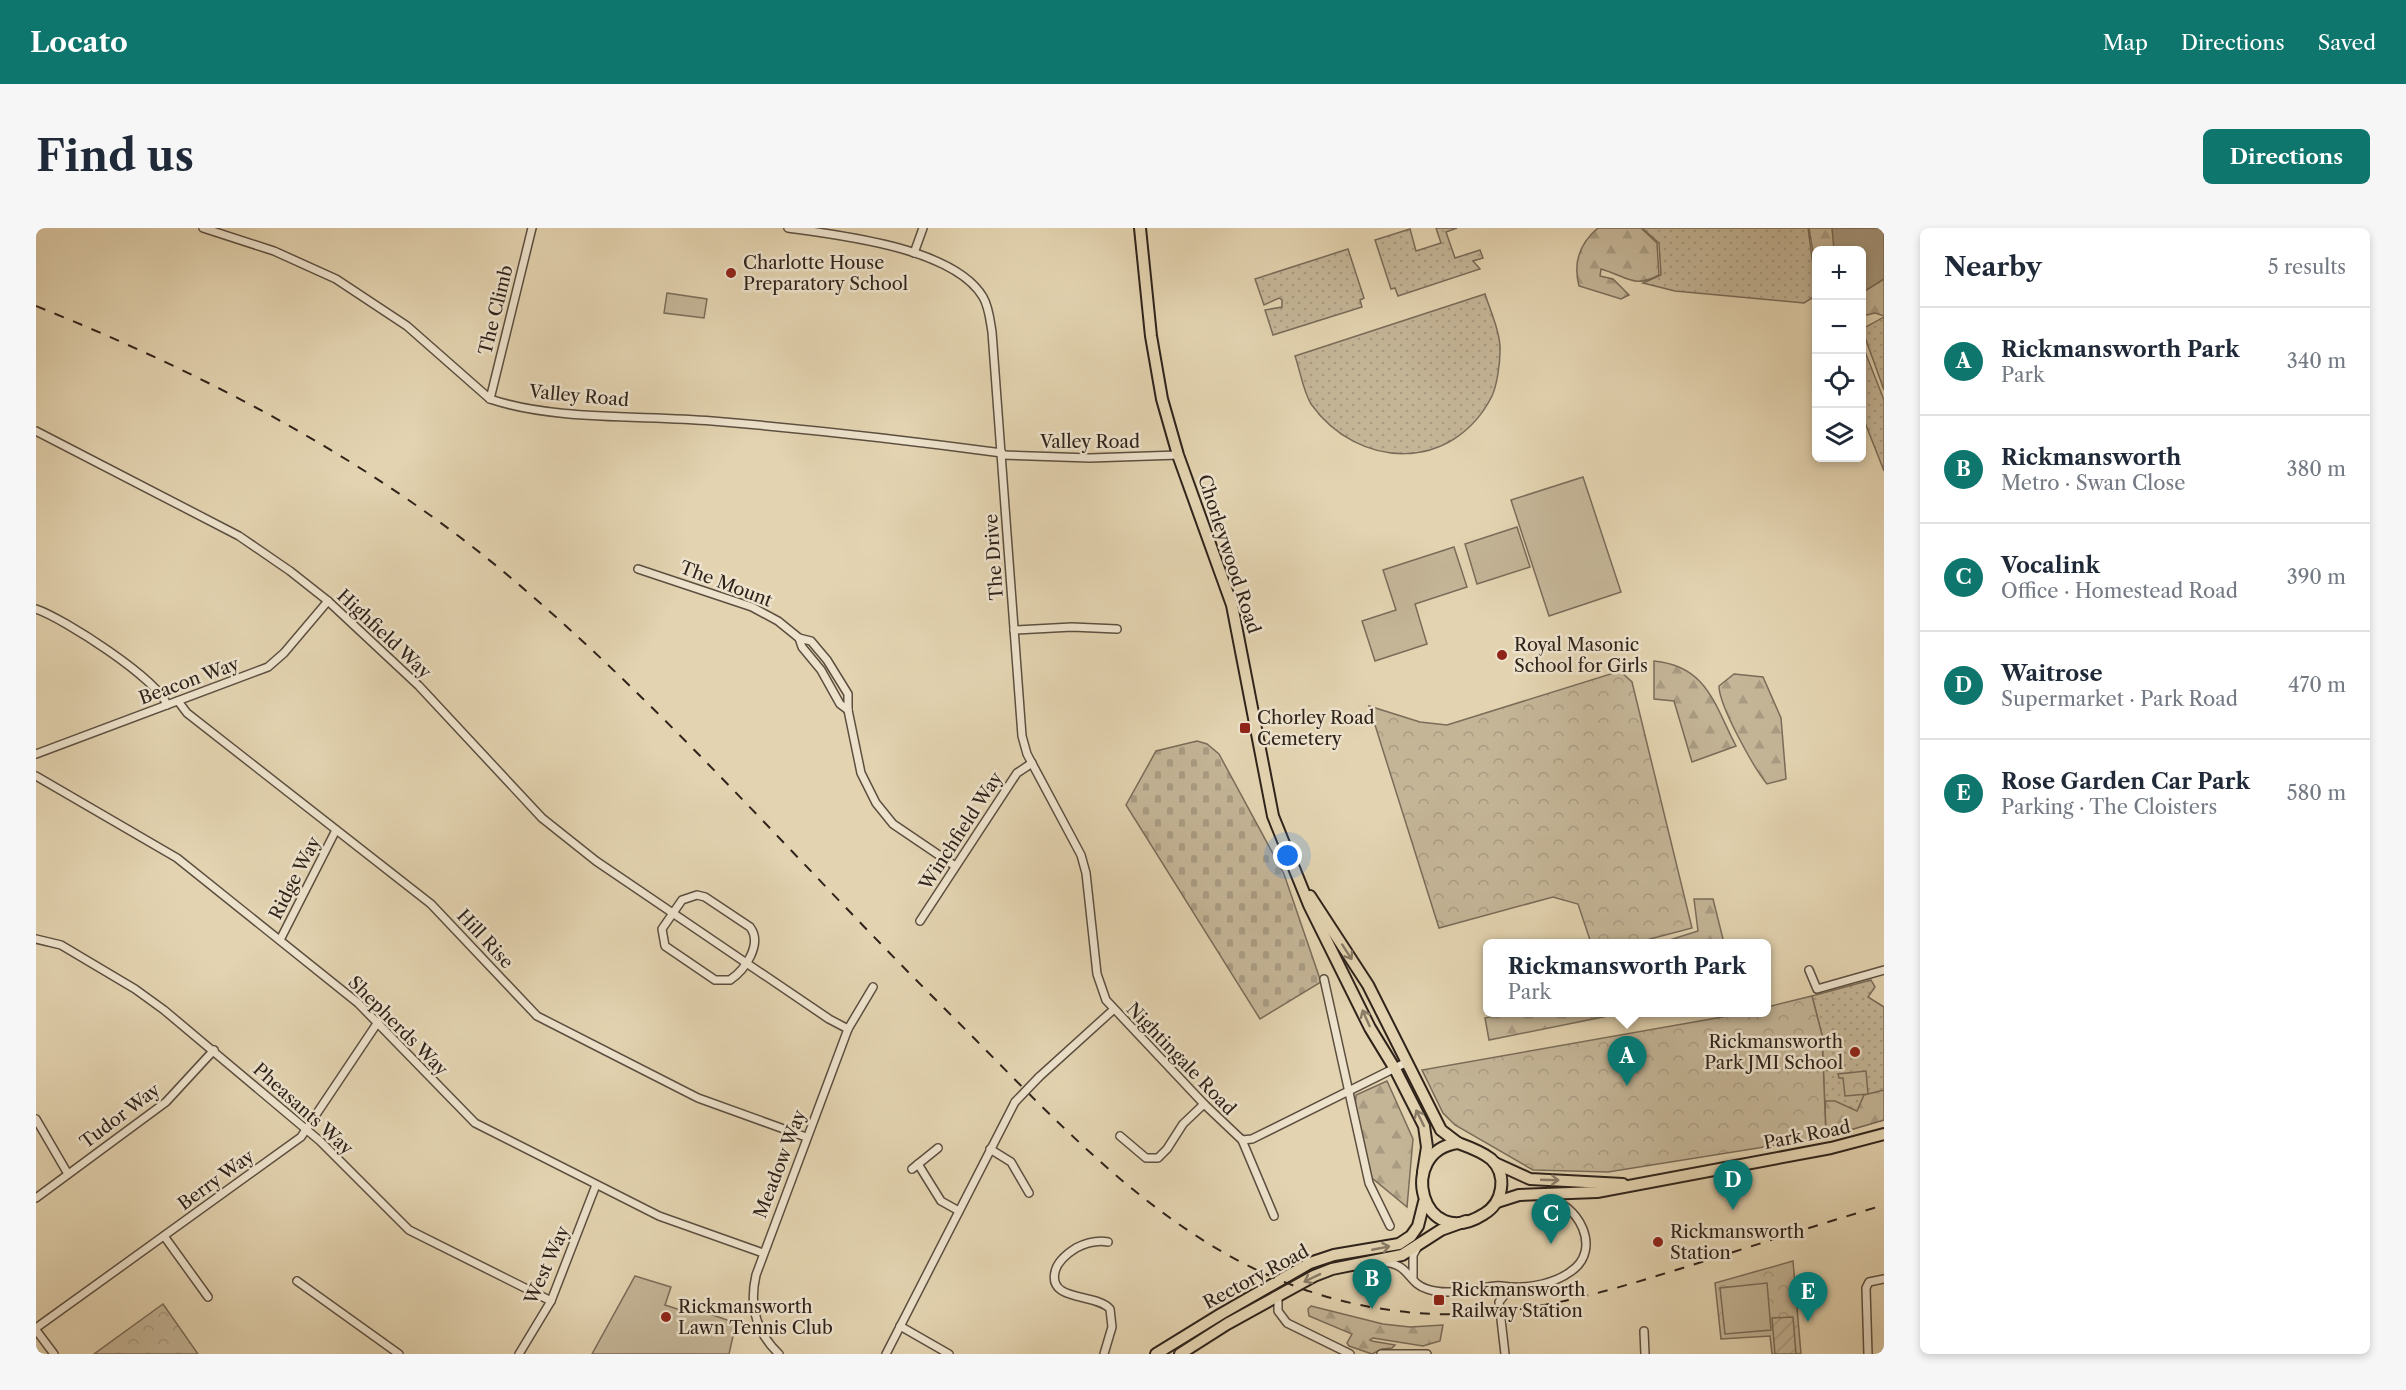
<!DOCTYPE html>
<html lang="en">
<head>
<meta charset="utf-8">
<style>
  :root { --surface:#fff; --page:#f6f6f7; --text:#1f2937; --muted:#747a83; --line:#e0e1e3; --accent:#0f766e }
  body { margin:0; font-family:"Libre Caslon Text",serif; background:var(--page); color:var(--text) }
  .controls { position:absolute; right:18px; top:18px; display:grid; overflow:hidden; border-radius:9px; box-shadow:0 3px 9px #0003 }
  .controls button { width:54px; height:54px; display:grid; place-items:center; padding:0; border:0; border-bottom:2px solid var(--line); background:var(--surface); color:var(--text); font:30px sans-serif }
  .you { position:absolute; left:1252px; top:628px; width:21px; height:21px; margin:-15px; border:4px solid #fff; border-radius:50%; background:#1a73e8; box-shadow:0 0 0 9px #1a73e833 }
  .badge { display:grid; place-items:center; width:39px; height:39px; border-radius:50%; background:var(--accent); color:#fff; font-size:20px; font-weight:700 }
  .pin { position:absolute; translate:-50% -50px; filter:drop-shadow(0 2px 3px #0008) }
  .pin::after { content:''; position:absolute; top:32px; width:21px; height:18px; background:inherit; clip-path:polygon(0 0,100% 0,50% 100%) }
  .popup { position:absolute; left:1447px; top:711px; width:288px; height:78px; box-sizing:border-box; display:grid; place-content:center; border-radius:9px; background:var(--surface); filter:drop-shadow(0 2px 4px #0005); font-size:20px; white-space:nowrap; color:var(--muted) }
  .popup b { font-size:22px; color:var(--text) }
  .popup::after { content:''; position:absolute; left:50%; top:100%; margin-left:-12px; border:12px solid transparent; border-top-color:var(--surface) }
  .list { margin:0; padding:0; list-style:none }
  h2 { display:flex; justify-content:space-between; align-items:center; height:78px; margin:0; padding:0 24px; font-size:26px }
  h2 small { font-size:20px; font-weight:400; color:var(--muted) }
  .list li { display:grid; grid-template-columns:39px 1fr auto; gap:18px; align-items:center; box-sizing:border-box; height:108px; padding:0 24px; border-top:2px solid var(--line) }
  .list b { display:block; font-size:22px; white-space:nowrap }
  .list p { margin:0; font-size:20px; white-space:nowrap; color:var(--muted) }
  .list em { font-size:20px; font-style:normal; color:var(--muted) }
  .icon { flex:none; width:33px; height:33px; fill:none; stroke:currentColor; stroke-width:2; stroke-linecap:round; stroke-linejoin:round }
  .map { position:relative; flex:none; width:1848px; height:1126px; overflow:hidden; border-radius:9px }
  header { display:flex; align-items:center; gap:36px; box-sizing:border-box; height:84px; padding:0 30px; background:var(--accent); color:#fff }
  header strong { font-size:28px }
  nav { display:flex; gap:33px; margin-inline-start:auto; font-size:21px }
  .intro { display:flex; align-items:center; justify-content:space-between; box-sizing:border-box; height:144px; padding:0 36px }
  h1 { margin:0; font-size:42px }
  .button { padding:15px 27px; border-radius:9px; background:var(--accent); color:#fff; font-size:21px; font-weight:700 }
  main { display:flex; gap:36px; padding:0 36px }
  aside { flex:1; background:var(--surface); border-radius:9px; box-shadow:0 3px 9px #0003 }
  .map>svg:first-child { display:block }
  .grass { fill:url(#grass-dots); stroke:#7a6c59; stroke-width:1.5 }
  .forest { fill:url(#forest-firs); stroke:#7a6c59; stroke-width:1.5 }
  .cemetery { fill:url(#cemetery-stones); stroke:#7a6c59; stroke-width:1.5 }
  .park { fill:url(#park-crowns); stroke:#7a6c59; stroke-width:1.5 }
  .garden { fill:url(#garden-furrows); stroke:#7a6c59; stroke-width:1.5 }
  .pitch { fill:#c4b597; stroke:#7a6c59; stroke-width:1.5 }
  .water { fill:#a6977d; stroke:#766956; stroke-width:1.5 }
  .lines { fill:none; stroke-linecap:round; stroke-linejoin:round }
  .street-casing { stroke:#5c4f40; stroke-width:10 }
  .primary-casing { stroke:#2f231b; stroke-width:14 }
  .street { stroke:#ede2cc; stroke-width:7 }
  .primary { stroke:#e3d3b0; stroke-width:10 }
  .rail { stroke:#2f231b; stroke-width:2; stroke-dasharray:10 10; stroke-linecap:butt }
  .street-bridge-casing { stroke:#5c4f40; stroke-width:10; stroke-linecap:butt }
  .street-bridge { stroke:#ede2cc; stroke-width:7 }
  .oneway { stroke:#897b66 }
  .poi-dot { fill:#8f2418; stroke:#ede2cc; stroke-width:2 }
  .labels { text-anchor:middle; stroke-width:5; stroke-linejoin:round; paint-order:stroke }
  .poi-label { font-size:18px; fill:#2f231b; stroke:#ede2cc; text-anchor:start }
  .street-label { font-size:18px; fill:#2f231b; stroke:#ede2cc }
</style>
</head>
<body>
<header>
<strong>Locato</strong>
<nav><a>Map</a><a>Directions</a><a>Saved</a></nav>
</header>
<div class="intro"><h1>Find us</h1><a class="button">Directions</a></div>
<main>
<div class="map">
<svg width="1848" height="1126" viewBox="0 0 1848 1126">
  <defs>
    <pattern id="grass-dots" width="8" height="8" patternUnits="userSpaceOnUse" patternTransform="scale(1.5)"><rect width="8" height="8" fill="#c4b597"/><path d="M2 2h.1M6 6h.1" fill="none" stroke="#a99b82" stroke-width="1.8" stroke-linecap="round"/></pattern>
    <pattern id="forest-firs" width="22" height="20" patternUnits="userSpaceOnUse" patternTransform="scale(1.5)"><rect width="22" height="20" fill="#c4b597"/><path d="M5 1l3.5 6h-7zM16 11l3.5 6h-7z" fill="#a99b82"/></pattern>
    <pattern id="cemetery-stones" width="16" height="16" patternUnits="userSpaceOnUse" patternTransform="scale(1.5)"><rect width="16" height="16" fill="#c4b597"/><path d="M2 7V4a2 2 0 0 1 4 0v3zM10 15v-3a2 2 0 0 1 4 0v3z" fill="#a99b82"/></pattern>
    <pattern id="park-crowns" width="20" height="18" patternUnits="userSpaceOnUse" patternTransform="scale(1.5)"><rect width="20" height="18" fill="#c4b597"/><path d="M2 6a3 3 0 1 1 6 0M12 15a3 3 0 1 1 6 0" fill="none" stroke="#a99b82"/></pattern>
    <pattern id="garden-furrows" width="10" height="10" patternUnits="userSpaceOnUse" patternTransform="scale(1.5)"><rect width="10" height="10" fill="#c4b597"/><path d="M-1 1l2-2M0 10L10 0M9 11l2-2" fill="none" stroke="#a99b82"/></pattern>
  </defs>
  <rect width="100%" height="100%" fill="#e3d3b0"/>
  <filter id="stains"><feTurbulence type="fractalNoise" baseFrequency=".00333" numOctaves="4"/><feColorMatrix values="0 0 0 0 .2 0 0 0 0 .09 0 0 0 0 .02 0 0 0 .5 -.17"/></filter>
  <radialGradient id="worn" r=".72"><stop offset=".6" stop-color="#630" stop-opacity="0"/><stop offset="1" stop-color="#630" stop-opacity=".3"/></radialGradient>
  <g class="grass">
    <polygon points="1400,0 1421,0 1410,4 1419,30 1444,22 1447,30 1437,33 1444,41 1362,68 1359,60 1355,61 1339,12 1374,1 1380,23 1405,15"/>
    <polygon points="1606,0 1772,0 1780,60 1776,70 1768,75 1639,63 1607,55 1625,47 1623,15"/>
    <polygon points="1312,21 1328,70 1324,72 1326,79 1237,107 1229,82 1246,79 1246,72 1243,70 1228,77 1219,51"/>
    <path d="M1449,66c5,16 16,40 15,57 0,13 -3,34 -8,45 -39,77 -134,74 -181,8 -8,-13 -11,-34 -16,-48z"/>
    <polygon points="1848,89 1848,162 1826,101"/>
    <polygon points="1826,116 1848,172 1848,243 1826,187"/>
    <polygon points="1835,752 1839,759 1832,769 1848,779 1848,892 1790,909 1786,807 1776,768"/>
  </g>
  <g class="forest">
    <path d="M1562,0h43l16,15 2,32c-25,14 -33,1 -58,-6l-1,7 13,3 16,16 -8,4 -42,-13c-6,-23 1,-43 19,-58z"/>
    <polygon points="1773,0 1848,0 1848,88 1839,85 1826,88 1826,22 1780,22 1780,42"/>
    <path d="M1618,433c53,5 60,43 82,85l-44,16 -18,-61 -20,-2z"/>
    <path d="M1698,446l29,3 18,41 5,61 -19,5c-13,-16 -48,-78 -48,-98z"/>
    <polygon points="1658,671 1677,671 1688,715 1624,715 1662,703"/>
    <polygon points="1470,785 1470,784 1587,785 1453,812 1449,790"/>
    <polygon points="1351,853 1377,911 1371,979 1336,950 1319,882 1320,867"/>
    <polygon points="1848,862 1848,892 1790,909 1789,873 1799,873 1821,883 1828,867"/>
    <polygon points="1275,1078 1347,1096 1374,1099 1407,1097 1404,1113 1387,1118 1337,1110 1334,1112 1336,1113 1359,1117 1356,1120 1346,1121 1336,1126 1313,1118 1311,1115 1316,1106 1273,1088 1272,1081"/>
  </g>
  <polygon class="cemetery" points="1161,513 1171,516 1183,526 1248,646 1285,754 1224,791 1090,577 1120,523"/>
  <g class="park">
    <polygon points="1584,443 1596,454 1656,700 1599,715 1555,715 1542,676 1517,669 1403,700 1333,478 1384,494 1411,497"/>
    <polygon points="1776,768 1786,807 1790,909 1572,944 1497,942 1419,897 1407,885 1386,842 1709,785 1730,784 1731,779"/>
    <polygon points="1830,843 1832,866 1809,868 1807,850 1803,850 1802,846"/>
    <polygon points="1757,1033 1765,1126 1736,1126 1734,1108 1685,1111 1679,1055"/>
    <polygon points="127,1076 162,1126 58,1126"/>
  </g>
  <polygon class="garden" points="1757,1089 1760,1126 1739,1126 1736,1090"/>
  <g class="pitch">
    <polygon points="631,65 671,71 668,90 628,85"/>
    <polygon points="1547,249 1585,364 1513,388 1475,272"/>
    <polygon points="1481,299 1494,339 1441,356 1429,316"/>
    <polygon points="1418,319 1431,359 1379,376 1391,416 1339,433 1326,393 1360,382 1347,342"/>
    <polygon points="599,1048 635,1059 629,1077 657,1086 659,1081 700,1095 693,1126 556,1126"/>
    <polygon points="1731,1055 1735,1102 1689,1106 1684,1060"/>
  </g>
  <polygon class="water" points="1848,0 1848,51 1826,65 1826,22 1798,22 1796,0"/>
  <g class="lines">
    <defs>
      <g id="street">
        <path d="M167,0l71,23 62,28 71,47 83,73c65,22 153,16 222,22 96,8 194,19 290,32"/>
        <path d="M752,0c52,7 166,20 195,69 6,10 7,23 9,35l30,404 5,18 54,101 5,18 11,101 9,26 98,104 38,36 10,-1 155,-77"/>
        <polyline points="878,25 887,0"/>
        <polyline points="454,171 496,0"/>
        <polyline points="0,203 203,308 254,343 292,373 383,458 506,590 560,633 793,791 812,801"/>
        <polyline points="966,227 1054,230 1142,227"/>
        <polyline points="602,341 716,379 742,393 763,410 775,413 791,432 812,466 812,482 825,545 840,575 857,596 919,638"/>
        <path d="M0,381c27,9 122,70 131,96"/>
        <polyline points="978,402 1036,399 1081,401"/>
        <polyline points="763,410 766,419 785,442 804,476 812,482"/>
        <polyline points="142,473 151,485 395,676 501,788 662,870 770,909"/>
        <polyline points="0,526 232,439 248,425 292,373"/>
        <polyline points="0,548 141,630 322,775 439,895 623,988 727,1025"/>
        <path d="M661,667l8,2 45,30c13,17 -5,43 -20,53h-15l-50,-34 -3,-17 20,-29z"/>
        <polyline points="884,693 981,545 996,535"/>
        <polyline points="0,711 25,717 99,761 128,782 284,913 373,1002 515,1073"/>
        <polyline points="244,712 300,602"/>
        <polyline points="1773,742 1781,761 1848,742"/>
        <polyline points="1288,751 1333,955 1354,998"/>
        <polyline points="1003,849 1077,782"/>
        <polyline points="0,891 32,946"/>
        <polyline points="1084,908 1110,930 1122,930 1131,921 1147,896 1168,876"/>
        <polyline points="1206,912 1238,988"/>
        <polyline points="954,921 975,934 993,965"/>
        <polyline points="882,936 905,973 923,983"/>
        <polyline points="876,941 902,920"/>
        <polyline points="0,970 130,874 178,822"/>
        <polyline points="128,1008 172,1069"/>
        <path d="M1346,1034c28,1 25,21 45,27 20,7 47,0 68,-3 6,-1 12,1 18,1 18,1 42,-4 57,-15 34,-22 8,-70 -25,-74"/>
        <polyline points="1377,1049 1377,1027 1381,1020"/>
        <polyline points="261,1053 363,1126"/>
        <polyline points="1242,1068 1242,1083 1251,1095 1314,1126"/>
        <polyline points="864,1098 913,1126"/>
        <polyline points="0,1100 265,909 342,794"/>
        <polyline points="0,1102 18,1126"/>
        <polyline points="1608,1103 1609,1126"/>
        <polyline points="483,1126 515,1073 560,957"/>
        <path d="M743,1126c-23,-22 -30,-49 -23,-79l92,-246 25,-42"/>
        <polyline points="850,1126 979,874"/>
        <path d="M1068,1126l8,-27 -2,-18c-14,-16 -62,-7 -55,-37 2,-10 13,-19 21,-24 10,-5 21,-8 32,-6"/>
        <polyline points="1345,1126 1391,1126"/>
        <polyline points="1469,1126 1463,1074 1475,1059"/>
        <polyline points="1832,1126 1830,1060 1833,1054 1848,1051"/>
      </g>
      <g id="primary">
        <polyline points="1104,0 1115,108 1126,171 1142,227 1196,377 1237,588 1273,677 1334,800 1359,841 1388,898 1391,919 1387,944"/>
        <polyline points="1274,668 1332,757 1405,902 1422,915"/>
        <path d="M1422,915c11,4 23,8 33,16 17,16 12,44 -7,55 -63,40 -88,-63 -26,-71z"/>
        <polyline points="1459,935 1494,951 1587,956"/>
        <polyline points="1461,974 1483,967 1561,964 1795,920 1848,906"/>
        <polyline points="1120,1126 1185,1086 1274,1035 1298,1027 1363,1016 1375,1008 1382,998 1388,974"/>
        <polyline points="1144,1126 1191,1096 1278,1048 1296,1041 1366,1027 1405,1002 1430,993"/>
      </g>
    </defs>
    <use href="#street" class="street-casing"/>
    <use href="#primary" class="primary-casing"/>
    <use href="#street" class="street"/>
    <use href="#primary" class="primary"/>
    <path class="rail" d="M0,78c172,69 339,156 481,277 153,130 285,284 427,425 133,132 255,279 453,303 106,13 196,-15 295,-46 64,-20 128,-41 192,-60"/>
    <defs>
      <polyline id="street-bridge" points="979,874 1003,849"/>
    </defs>
    <use href="#street-bridge" class="street-bridge-casing"/>
    <use href="#street-bridge" class="street-bridge"/>
  </g>
  <defs><path id="oneway-shaft" d="M-6 0H5M1.5-3L5.5 0L1.5 3" fill="none" stroke-width="1.6" stroke-linecap="round" stroke-linejoin="round" transform="scale(1.5)"/></defs>
  <g class="oneway">
    <use href="#oneway-shaft" transform="translate(1311 724) rotate(57)"/>
    <use href="#oneway-shaft" transform="translate(1330 790) rotate(-114)"/>
    <use href="#oneway-shaft" transform="translate(1384 890) rotate(-116)"/>
    <use href="#oneway-shaft" transform="translate(1514 952) rotate(2)"/>
    <use href="#oneway-shaft" transform="translate(1345 1020) rotate(-11)"/>
    <use href="#oneway-shaft" transform="translate(1276 1050) rotate(154)"/>
  </g>
  <g class="poi-dot">
    <circle cx="695" cy="45" r="6"/>
    <circle cx="1466" cy="427" r="6"/>
    <rect x="1203" y="494" width="12" height="12" rx="3"/>
    <circle cx="1819" cy="824" r="6"/>
    <circle cx="1622" cy="1014" r="6"/>
    <rect x="1397" y="1066" width="12" height="12" rx="3"/>
    <circle cx="630" cy="1089" r="6"/>
  </g>
  <g class="labels">
    <g class="poi-label">
      <text x="707" y="41">Charlotte House<tspan x="707" dy="21">Preparatory School</tspan></text>
      <text x="1478" y="423">Royal Masonic<tspan x="1478" dy="21">School for Girls</tspan></text>
      <text x="1221" y="496">Chorley Road<tspan x="1221" dy="21">Cemetery</tspan></text>
      <text x="1807" y="820" text-anchor="end">Rickmansworth<tspan x="1807" dy="21">Park JMI School</tspan></text>
      <text x="1634" y="1010">Rickmansworth<tspan x="1634" dy="21">Station</tspan></text>
      <text x="1415" y="1068">Rickmansworth<tspan x="1415" dy="21">Railway Station</tspan></text>
      <text x="642" y="1085">Rickmansworth<tspan x="642" dy="21">Lawn Tennis Club</tspan></text>
    </g>
    <g class="street-label">
      <text transform="translate(460 82) rotate(-76)" y="6">The Climb</text>
      <text transform="translate(543 168) rotate(5)" y="6">Valley Road</text>
      <text x="1054" y="220">Valley Road</text>
      <text transform="translate(1193 326) rotate(72)" y="6">Chorleywood Road</text>
      <text transform="translate(958 329) rotate(-94)" y="6">The Drive</text>
      <text transform="translate(690 356) rotate(21)" y="6">The Mount</text>
      <text transform="translate(348 406) rotate(43)" y="6">Highfield Way</text>
      <text transform="translate(153 453) rotate(-20)" y="6">Beacon Way</text>
      <text transform="translate(925 603) rotate(-57)" y="6">Winchfield Way</text>
      <text transform="translate(259 650) rotate(-63)" y="6">Ridge Way</text>
      <text transform="translate(449 711) rotate(47)" y="6">Hill Rise</text>
      <text transform="translate(362 798) rotate(45)" y="6">Shepherds Way</text>
      <text transform="translate(1145 831) rotate(46)" y="6">Nightingale Road</text>
      <text transform="translate(267 881) rotate(42)" y="6">Pheasants Way</text>
      <text transform="translate(84 888) rotate(-37)" y="6">Tudor Way</text>
      <text transform="translate(1771 907) rotate(-11)" y="6">Park Road</text>
      <text transform="translate(744 936) rotate(-69)" y="6">Meadow Way</text>
      <text transform="translate(180 952) rotate(-36)" y="6">Berry Way</text>
      <text transform="translate(511 1037) rotate(-66)" y="6">West Way</text>
      <text transform="translate(1220 1049) rotate(-28)" y="6">Rectory Road</text>
    </g>
  </g>
  <rect width="100%" height="100%" filter="url(#stains)"/>
  <rect width="100%" height="100%" fill="url(#worn)"/>
</svg>
<div class="controls">
<button>+</button>
<button>−</button>
<button><svg class="icon" aria-label="locate" viewBox="0 0 24 24"><circle cx="12" cy="12" r="6"/><path d="M12 2v4M12 18v4M2 12h4M18 12h4"/></svg></button>
<button><svg class="icon" aria-label="layers" viewBox="0 0 24 24"><path d="M12 4l9 5-9 5-9-5zM3 14l9 5 9-5"/></svg></button>
</div>
<div class="you"></div>
<div class="pin badge" style="left:1591px;top:858px">A</div>
<div class="popup"><b>Rickmansworth Park</b>Park</div>
<div class="pin badge" style="left:1336px;top:1081px">B</div>
<div class="pin badge" style="left:1515px;top:1016px">C</div>
<div class="pin badge" style="left:1697px;top:982px">D</div>
<div class="pin badge" style="left:1772px;top:1094px">E</div>
</div>
<aside>
<h2>Nearby<small>5 results</small></h2>
<ul class="list">
<li><span class="badge">A</span><div><b>Rickmansworth Park</b><p>Park</p></div><em>340 m</em></li>
<li><span class="badge">B</span><div><b>Rickmansworth</b><p>Metro · Swan Close</p></div><em>380 m</em></li>
<li><span class="badge">C</span><div><b>Vocalink</b><p>Office · Homestead Road</p></div><em>390 m</em></li>
<li><span class="badge">D</span><div><b>Waitrose</b><p>Supermarket · Park Road</p></div><em>470 m</em></li>
<li><span class="badge">E</span><div><b>Rose Garden Car Park</b><p>Parking · The Cloisters</p></div><em>580 m</em></li>
</ul>
</aside>
</main>
</body>
</html>
